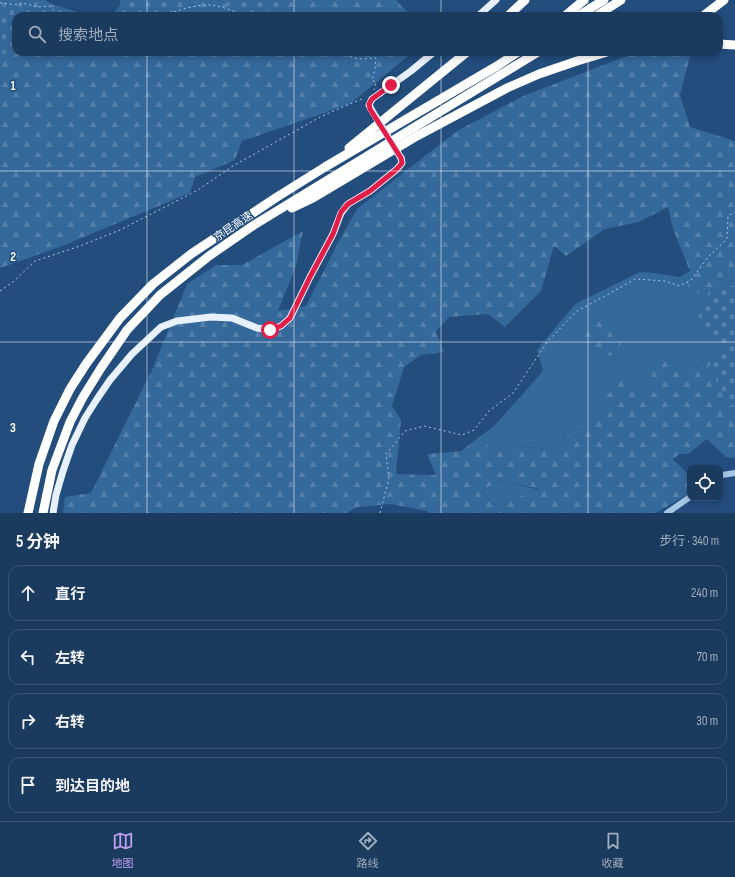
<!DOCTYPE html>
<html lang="zh">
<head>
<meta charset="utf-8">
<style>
  :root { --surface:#1a3a5e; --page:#274567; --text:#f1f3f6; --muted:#9fadbc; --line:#385473; --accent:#bca0f2 }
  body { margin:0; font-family:"Sofia Sans Condensed","Noto Sans SC",sans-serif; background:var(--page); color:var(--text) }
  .controls { position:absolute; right:12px; bottom:12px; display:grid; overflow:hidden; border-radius:8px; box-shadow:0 2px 6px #0003 }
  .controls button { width:36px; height:36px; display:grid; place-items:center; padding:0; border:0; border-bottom:1px solid var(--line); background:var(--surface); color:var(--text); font:20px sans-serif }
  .stop { position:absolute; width:12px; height:12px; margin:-9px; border:3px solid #e11d48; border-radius:50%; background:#fff }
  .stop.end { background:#e11d48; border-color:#fff; box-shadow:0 1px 4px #0008 }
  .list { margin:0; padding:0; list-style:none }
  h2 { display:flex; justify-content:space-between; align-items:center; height:52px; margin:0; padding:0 16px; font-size:17px }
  h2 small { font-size:13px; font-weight:400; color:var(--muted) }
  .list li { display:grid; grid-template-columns:26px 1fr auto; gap:12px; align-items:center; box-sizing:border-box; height:56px; margin:0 8px 8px; padding:0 8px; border:1px solid var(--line); border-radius:12px }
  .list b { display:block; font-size:15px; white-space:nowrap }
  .list em { font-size:13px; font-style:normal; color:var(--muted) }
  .icon { flex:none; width:22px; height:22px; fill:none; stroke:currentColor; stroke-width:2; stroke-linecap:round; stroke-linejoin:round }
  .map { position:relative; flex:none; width:735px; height:513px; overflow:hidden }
  .search { position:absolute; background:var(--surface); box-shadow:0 2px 6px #0003; left:12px; right:12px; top:12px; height:44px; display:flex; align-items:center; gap:10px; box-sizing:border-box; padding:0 14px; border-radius:12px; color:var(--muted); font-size:15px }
  .sheet { height:308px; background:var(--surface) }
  nav { display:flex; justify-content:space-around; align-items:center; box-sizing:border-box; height:56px; border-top:1px solid var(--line); background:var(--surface); font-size:11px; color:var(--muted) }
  nav a { display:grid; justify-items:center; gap:2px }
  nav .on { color:var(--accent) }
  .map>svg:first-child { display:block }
  .grass { fill:#35689b; fill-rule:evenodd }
  .forest { fill:url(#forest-firs); fill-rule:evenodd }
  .cemetery { fill:url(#cemetery-stones) }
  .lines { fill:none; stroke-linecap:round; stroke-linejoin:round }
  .path { stroke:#a6c6e6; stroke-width:1; stroke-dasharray:2 3; stroke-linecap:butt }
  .minor { stroke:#a6c6e6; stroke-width:6 }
  .major { stroke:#e7f0fd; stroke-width:7 }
  .highway { stroke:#fff; stroke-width:9 }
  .major-bridge { stroke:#e7f0fd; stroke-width:7 }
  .route { stroke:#e11d48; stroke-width:5 }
  .grid { fill:none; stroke:#fff; stroke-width:1; stroke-opacity:0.55 }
  .labels { text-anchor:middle; stroke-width:3; stroke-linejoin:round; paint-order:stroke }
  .street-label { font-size:11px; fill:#fff; stroke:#224d7d }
  .grid-label { font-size:13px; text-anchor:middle; font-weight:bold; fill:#fff; stroke:#224d7d; stroke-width:3; stroke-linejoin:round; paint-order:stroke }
</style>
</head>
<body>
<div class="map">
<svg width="735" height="513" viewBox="0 0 735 513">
  <defs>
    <pattern id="forest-firs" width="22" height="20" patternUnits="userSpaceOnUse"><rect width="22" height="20" fill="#35689b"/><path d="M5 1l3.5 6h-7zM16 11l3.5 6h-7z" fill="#537faa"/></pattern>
    <pattern id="cemetery-stones" width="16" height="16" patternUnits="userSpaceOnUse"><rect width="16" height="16" fill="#35689b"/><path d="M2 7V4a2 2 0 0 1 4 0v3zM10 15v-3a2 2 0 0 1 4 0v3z" fill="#537faa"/></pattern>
  </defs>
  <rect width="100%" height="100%" fill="#224d7d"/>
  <g class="grass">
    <path d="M640,272l15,1 24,4 4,-2 7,16 12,4 33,-16v63l-5,-8 -31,31 -19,5 -27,11 -12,16 -38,3 6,14 -35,14 -19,22 -37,-4 -26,7 -10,-18 13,-10 48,-54 -6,-21 38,-46zM584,339l28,16 -17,3z"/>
    <polygon points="500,480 540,490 495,505 482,492"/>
  </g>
  <g class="forest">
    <polygon points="0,0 45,0 51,4 90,16 16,16 16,52 413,52 350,104 242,141 235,160 195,177 190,193 62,246 0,268"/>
    <polygon points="120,0 396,0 411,16 111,16 120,6"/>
    <path d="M637,52h54l-11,43 10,32 45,14v138l-33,16 -12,-4 -7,-16 7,-4 -17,-42 -5,-22 -29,15 -34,7 -39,27 -12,-10 -13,45 -36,36 -17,-13 -39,3 -13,14 8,21 -23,3 -17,12 -12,39 9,14 -5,54 40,1 -9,-21 34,-3 21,-16 10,18 26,-7 37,4 19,-22 35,-14 -6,-14 4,-17 20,-3 14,16 12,-15 -1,-15 18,-7 10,11 19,-5 31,-31 5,8v116l-9,-1 -19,-18 -19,15h-8l-7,5 15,15 2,1v18l-34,20h-227l-2,-2 -36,-7 -33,3 -12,6h-283l2,-16 26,-4 61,-123 35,-86 29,-19h26l61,-34 -7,35 -18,45 28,-5 33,-65 18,-32 100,-78 66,-35zM500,480l39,9v1l-44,15 -13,-13z"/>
    <polygon points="597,320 615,325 621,331 623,341 613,355 595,358 584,339 574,335 575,333"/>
  </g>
  <g class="cemetery">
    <polygon points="0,0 45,0 51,4 90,16 16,16 16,52 127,52 100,58 48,54 0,54"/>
    <polygon points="120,0 216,0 187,4 166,16 111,16 120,6"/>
    <polygon points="217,0 293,0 284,8 247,15"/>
    <polygon points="735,285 735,401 729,407 709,366 720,349 698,315 709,291"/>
  </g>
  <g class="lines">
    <g class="path">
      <polyline points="0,3 19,5 22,3 38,7 49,6 60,16"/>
      <path d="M165,16c12,-6 33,-12 46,-11 7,0 28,8 36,11"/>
      <polyline points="321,52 343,53 353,58 363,59 376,58 375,69 372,80 376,82 374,90"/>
      <polyline points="0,291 13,282 35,261 80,246 120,230 198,190 233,166 322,116 364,98"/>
      <polyline points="380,513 389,479 386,454 405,431 424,426 462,435 474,430 489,411 513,393 548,341 577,311 607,295 635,279 665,281 679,286 691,280 708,257 727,239 728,216 735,212"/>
    </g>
    <g class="minor">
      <polyline points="720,476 722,475 735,473"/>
      <polyline points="667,513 690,497"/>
    </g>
    <g class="major">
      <polyline points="478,16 496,0"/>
      <polyline points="371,109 369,105 372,99 411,71 434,52"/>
      <polyline points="53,513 56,495 63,471 72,445 85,418 97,399 110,380 132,354 161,327 177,321 211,317 232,318 257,328 270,330 281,326 290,318 310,277 333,234 341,213 348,204 370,191 397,169 402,163 401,158"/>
    </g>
    <g class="highway">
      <polyline points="508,16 525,0"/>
      <polyline points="565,16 584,0"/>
      <polyline points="578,16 604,0"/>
      <polyline points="596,16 621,0"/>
      <polyline points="703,16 724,0"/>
      <polyline points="719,44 735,45"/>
      <polyline points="349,148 467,52"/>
      <polyline points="292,208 313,198 417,136 507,88 539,74 577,61 607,52"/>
      <polyline points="28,513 39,464 54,421 70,389 86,364 120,318 153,284 191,254 277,197 325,167 497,66 518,52"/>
      <polyline points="43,513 52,470 70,422 83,397 101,368 127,330 160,295 209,256 254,225 538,52"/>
    </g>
    <polyline class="major-bridge" points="371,109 401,158"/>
  </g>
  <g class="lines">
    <polyline class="route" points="270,330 281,326 290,318 310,277 333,234 341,212 348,204 370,191 397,169 402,163 401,158 370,109 369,104 372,99 391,85"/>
  </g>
  <path class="grid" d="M147,0v16M294,0v16M441,0v16M588,0v16M147,52v461M294,52v461M441,52v461M588,52v461M0,171h735M0,342h735"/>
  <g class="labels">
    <g class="street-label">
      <text transform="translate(233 226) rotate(-34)" y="4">京昆高速</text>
    </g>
  </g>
  <g class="grid-label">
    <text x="13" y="90">1</text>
    <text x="13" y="261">2</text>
    <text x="13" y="432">3</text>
  </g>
</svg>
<div class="controls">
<button><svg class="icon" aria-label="locate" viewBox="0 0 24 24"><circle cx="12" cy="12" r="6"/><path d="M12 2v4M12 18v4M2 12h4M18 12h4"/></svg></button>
</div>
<div class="stop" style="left:270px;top:330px"></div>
<div class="stop end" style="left:391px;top:85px"></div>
<div class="search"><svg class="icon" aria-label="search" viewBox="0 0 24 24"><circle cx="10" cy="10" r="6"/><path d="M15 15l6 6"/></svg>搜索地点</div>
</div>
<section class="sheet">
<h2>5 分钟<small>步行 · 340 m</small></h2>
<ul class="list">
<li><svg class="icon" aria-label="ahead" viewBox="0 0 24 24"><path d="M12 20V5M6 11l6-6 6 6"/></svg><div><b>直行</b></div><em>240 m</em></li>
<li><svg class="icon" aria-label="left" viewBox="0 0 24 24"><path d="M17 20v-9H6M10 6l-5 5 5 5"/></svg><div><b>左转</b></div><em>70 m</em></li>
<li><svg class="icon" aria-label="right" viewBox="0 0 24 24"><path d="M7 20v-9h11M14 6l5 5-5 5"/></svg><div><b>右转</b></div><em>30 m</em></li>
<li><svg class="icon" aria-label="arrive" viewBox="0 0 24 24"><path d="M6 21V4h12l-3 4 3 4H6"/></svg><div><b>到达目的地</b></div></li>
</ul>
</section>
<nav>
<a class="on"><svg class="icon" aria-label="map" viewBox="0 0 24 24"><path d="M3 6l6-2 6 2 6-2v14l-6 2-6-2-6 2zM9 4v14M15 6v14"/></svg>地图</a>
<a><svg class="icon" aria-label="directions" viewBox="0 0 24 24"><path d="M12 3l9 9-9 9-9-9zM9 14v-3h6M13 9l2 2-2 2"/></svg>路线</a>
<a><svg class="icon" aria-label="saved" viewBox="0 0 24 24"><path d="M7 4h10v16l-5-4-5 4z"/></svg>收藏</a>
</nav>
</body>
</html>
